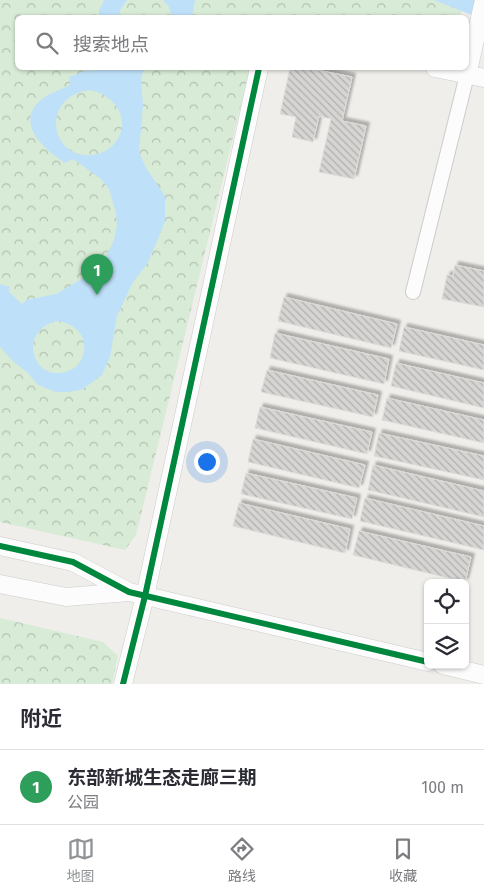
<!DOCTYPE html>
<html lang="zh">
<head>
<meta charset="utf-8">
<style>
  :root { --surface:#fff; --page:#f7f7f7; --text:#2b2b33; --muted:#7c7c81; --line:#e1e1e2; --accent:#919496 }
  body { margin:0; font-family:"Fira Sans","Noto Sans SC",sans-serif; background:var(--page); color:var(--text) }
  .controls { position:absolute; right:15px; bottom:15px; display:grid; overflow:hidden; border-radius:8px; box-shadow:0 1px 4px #0004 }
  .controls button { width:45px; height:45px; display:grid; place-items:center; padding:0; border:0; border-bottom:1px solid var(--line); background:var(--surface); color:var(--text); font:25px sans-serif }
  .you { position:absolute; left:206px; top:461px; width:18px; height:18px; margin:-12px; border:4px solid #fff; border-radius:50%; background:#1a73e8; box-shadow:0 0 0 8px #1a73e833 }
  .badge { display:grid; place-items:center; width:32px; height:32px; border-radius:50%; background:var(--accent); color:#fff; font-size:16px; font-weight:700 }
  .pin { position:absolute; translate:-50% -41px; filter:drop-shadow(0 1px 2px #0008) }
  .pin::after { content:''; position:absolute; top:26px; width:18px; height:15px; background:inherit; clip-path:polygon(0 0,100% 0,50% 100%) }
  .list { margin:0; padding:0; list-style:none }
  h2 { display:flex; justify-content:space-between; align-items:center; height:65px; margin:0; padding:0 20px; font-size:21px }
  h2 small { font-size:16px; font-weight:400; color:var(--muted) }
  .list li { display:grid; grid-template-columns:32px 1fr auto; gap:15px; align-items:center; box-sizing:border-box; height:75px; padding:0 20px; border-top:1px solid var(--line) }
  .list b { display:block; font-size:19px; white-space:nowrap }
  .list p { margin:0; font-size:16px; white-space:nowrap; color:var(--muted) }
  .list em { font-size:16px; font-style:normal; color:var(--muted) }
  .icon { flex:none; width:28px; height:28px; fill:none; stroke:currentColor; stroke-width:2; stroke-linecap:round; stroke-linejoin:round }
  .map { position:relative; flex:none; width:484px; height:684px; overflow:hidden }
  .search { position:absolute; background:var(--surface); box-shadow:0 1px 4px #0004; left:15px; right:15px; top:15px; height:55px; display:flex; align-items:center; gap:12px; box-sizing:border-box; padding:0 18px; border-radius:8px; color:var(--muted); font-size:19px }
  .sheet { height:140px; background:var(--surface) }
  nav { display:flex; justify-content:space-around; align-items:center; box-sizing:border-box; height:70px; border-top:1px solid var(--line); background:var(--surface); font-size:14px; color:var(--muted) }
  nav a { display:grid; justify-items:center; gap:2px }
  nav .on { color:var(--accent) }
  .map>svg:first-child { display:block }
  .forest { fill:url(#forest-crowns) }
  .water { fill:#bfe0f9; fill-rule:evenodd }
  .building { fill:url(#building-back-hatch); stroke:#deddd9; filter:url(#shadow) }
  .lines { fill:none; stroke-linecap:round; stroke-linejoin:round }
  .minor-casing { stroke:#cbcccc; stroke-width:16 }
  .tertiary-casing { stroke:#cbcccc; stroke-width:19 }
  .minor { stroke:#fdfcfc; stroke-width:14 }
  .tertiary { stroke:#fdfcfc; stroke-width:18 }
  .cycleway-casing { stroke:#fff; stroke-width:9 }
  .cycleway { stroke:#00873e; stroke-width:6 }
</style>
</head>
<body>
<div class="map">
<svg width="484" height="684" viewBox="0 0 484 684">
  <defs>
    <pattern id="forest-crowns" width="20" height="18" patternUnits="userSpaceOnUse" patternTransform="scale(1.25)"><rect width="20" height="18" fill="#d8ebd6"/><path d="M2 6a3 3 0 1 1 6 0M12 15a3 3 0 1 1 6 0" fill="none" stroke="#b2c2b1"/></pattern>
    <pattern id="building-back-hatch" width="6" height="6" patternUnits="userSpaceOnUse" patternTransform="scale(1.25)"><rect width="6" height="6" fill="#d6d5d3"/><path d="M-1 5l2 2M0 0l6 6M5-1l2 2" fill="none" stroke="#b1b0af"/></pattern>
    <filter id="shadow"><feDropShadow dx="3.5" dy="-3.5" stdDeviation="1" flood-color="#0004"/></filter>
  </defs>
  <rect width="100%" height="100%" fill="#efeeea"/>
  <g class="forest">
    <polygon points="0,0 464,0 460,18 270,18 263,16 262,18 18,18 18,68 250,68 136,535 125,550 0,522"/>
    <polygon points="0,618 103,642 118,656 112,684 0,684"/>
  </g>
  <g class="water">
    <polygon points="104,0 127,0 120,10 119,17 99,17 99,11"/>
    <polygon points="163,0 195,0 192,17 172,17 169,7"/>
    <polygon points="434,0 484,0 484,20"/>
    <path d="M100,68h44l-3,11 2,26 -4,47 7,16 19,28v25l-7,18 -11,25 -14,18 -16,34 -7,41 -8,18 -19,14 -14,3h-13l-18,-7 -10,-12 -14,-11 -14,-15v-63l10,3 -1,5 13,12 4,-4 30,-6 32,-19 17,-16 9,-19 3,-15 -1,-12 -7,-24 -9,-11 -27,-19 -8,4c-21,-13 -52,-41 -23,-64 7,-6 19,-9 28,-14l-1,-8 19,-7 8,1zM90,90c26,5 44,32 23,55 -5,5 -12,9 -20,10 -44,5 -53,-59 -3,-65zM57,321c17,2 32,15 26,34 -2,8 -8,14 -15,16 -35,13 -52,-40 -11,-50z"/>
  </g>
  <g class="building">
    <polygon points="290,68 307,68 352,77 342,121 366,126 354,179 319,172 331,119 319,116 313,142 292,137 296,117 280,114"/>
    <polygon points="455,265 484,271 484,307 442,299 447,275 453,276"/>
    <polygon points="284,297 397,324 391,348 278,321"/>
    <polygon points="404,327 484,345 484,370 399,351"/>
    <polygon points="275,333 389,359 384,384 270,358"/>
    <polygon points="396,363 484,383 484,408 391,386"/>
    <polygon points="267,370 378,395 373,417 261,392"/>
    <polygon points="387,398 484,420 484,443 382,420"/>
    <polygon points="260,407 372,432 367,454 255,428"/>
    <polygon points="379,433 484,456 484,480 374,456"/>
    <polygon points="253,439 365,465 359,488 248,462"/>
    <polygon points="373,465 484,491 484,517 368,490"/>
    <polygon points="246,473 357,498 352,519 241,494"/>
    <polygon points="365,498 484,526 484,550 360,521"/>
    <polygon points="239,503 350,529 345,553 233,526"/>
    <polygon points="359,531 471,557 465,582 353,555"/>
  </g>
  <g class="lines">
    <defs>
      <polyline id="minor" points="413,292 467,75"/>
      <g id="tertiary">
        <polyline points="435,68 484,78"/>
        <polyline points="467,75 484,0"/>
        <polyline points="0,546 73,562 129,592 428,662"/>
        <polyline points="0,584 66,597 129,592"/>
        <polyline points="443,665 484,675"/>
        <polyline points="123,684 145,596 259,68"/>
      </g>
    </defs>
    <use href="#minor" class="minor-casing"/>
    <use href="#tertiary" class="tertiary-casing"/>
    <use href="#minor" class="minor"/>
    <use href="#tertiary" class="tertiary"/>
    <defs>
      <g id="cycleway">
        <polyline points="0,546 73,562 129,592 428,662"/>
        <polyline points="123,684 145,596 259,68"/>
      </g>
    </defs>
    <use href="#cycleway" class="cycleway-casing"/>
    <use href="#cycleway" class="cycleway"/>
  </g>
</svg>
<div class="controls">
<button><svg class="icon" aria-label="locate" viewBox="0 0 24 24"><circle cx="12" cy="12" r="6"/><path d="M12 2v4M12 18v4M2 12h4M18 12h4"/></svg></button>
<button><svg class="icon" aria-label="layers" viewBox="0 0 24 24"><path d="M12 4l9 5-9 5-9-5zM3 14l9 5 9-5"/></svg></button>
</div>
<div class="you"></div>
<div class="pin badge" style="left:97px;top:295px;background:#2e9e5b">1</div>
<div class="search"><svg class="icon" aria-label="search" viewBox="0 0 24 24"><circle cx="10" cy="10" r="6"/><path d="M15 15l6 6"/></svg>搜索地点</div>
</div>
<section class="sheet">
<h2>附近<small></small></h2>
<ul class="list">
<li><span class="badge" style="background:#2e9e5b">1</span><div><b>东部新城生态走廊三期</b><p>公园</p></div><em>100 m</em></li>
</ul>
</section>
<nav>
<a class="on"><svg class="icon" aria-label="map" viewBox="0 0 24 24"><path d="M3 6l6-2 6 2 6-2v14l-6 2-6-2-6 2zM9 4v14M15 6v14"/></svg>地图</a>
<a><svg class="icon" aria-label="directions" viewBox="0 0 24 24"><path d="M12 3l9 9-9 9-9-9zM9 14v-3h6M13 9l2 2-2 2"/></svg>路线</a>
<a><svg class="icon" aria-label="saved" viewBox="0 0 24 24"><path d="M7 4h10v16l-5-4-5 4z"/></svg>收藏</a>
</nav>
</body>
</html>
